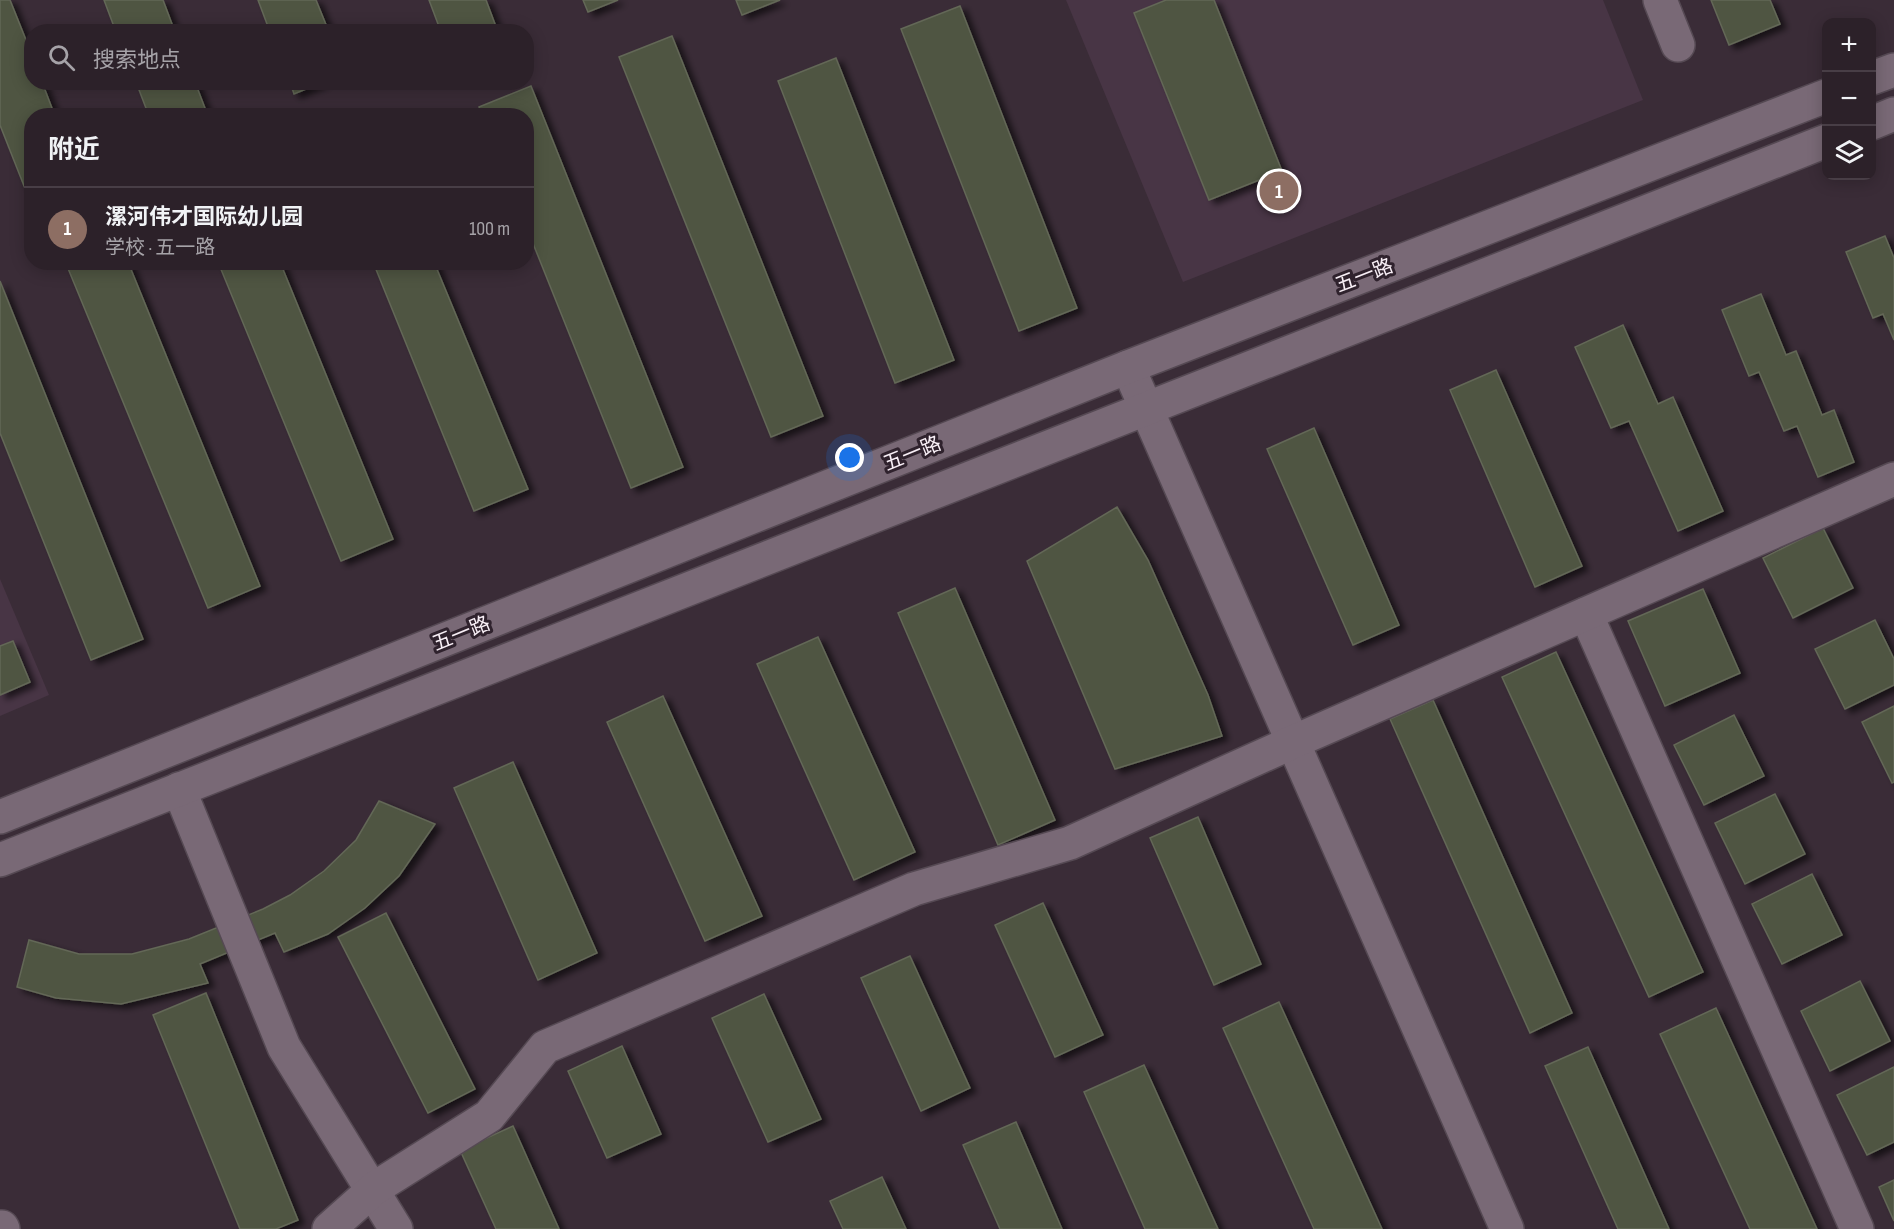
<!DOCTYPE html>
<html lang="zh">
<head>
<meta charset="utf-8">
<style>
  :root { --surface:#2c2129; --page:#382e35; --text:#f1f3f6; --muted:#a6a3a8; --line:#483e46; --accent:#ea580c }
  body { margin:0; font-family:"Sofia Sans Condensed","Noto Sans SC",sans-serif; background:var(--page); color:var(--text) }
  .controls { position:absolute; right:18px; top:18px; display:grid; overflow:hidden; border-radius:12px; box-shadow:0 3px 15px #0003 }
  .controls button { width:54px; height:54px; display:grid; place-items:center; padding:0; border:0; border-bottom:2px solid var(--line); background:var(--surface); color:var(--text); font:30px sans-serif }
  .you { position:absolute; left:850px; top:458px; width:21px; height:21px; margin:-15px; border:4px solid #fff; border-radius:50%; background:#1a73e8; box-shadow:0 0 0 9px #1a73e833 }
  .badge { display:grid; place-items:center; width:39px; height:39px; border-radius:50%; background:var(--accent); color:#fff; font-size:20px; font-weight:700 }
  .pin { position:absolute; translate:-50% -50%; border:3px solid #fff; box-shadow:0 2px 6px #0006 }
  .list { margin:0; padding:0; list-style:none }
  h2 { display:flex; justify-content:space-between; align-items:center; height:78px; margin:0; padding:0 24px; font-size:26px }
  h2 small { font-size:20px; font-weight:400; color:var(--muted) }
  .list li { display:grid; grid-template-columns:39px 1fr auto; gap:18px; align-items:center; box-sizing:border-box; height:84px; padding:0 24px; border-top:2px solid var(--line) }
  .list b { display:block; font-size:22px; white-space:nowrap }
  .list p { margin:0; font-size:20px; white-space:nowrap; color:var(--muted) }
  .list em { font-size:20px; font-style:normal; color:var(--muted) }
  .icon { flex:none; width:33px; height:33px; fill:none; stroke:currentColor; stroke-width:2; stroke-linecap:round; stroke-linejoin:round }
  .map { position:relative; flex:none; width:1894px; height:1229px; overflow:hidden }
  .search { position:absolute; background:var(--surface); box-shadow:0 3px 15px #0003; left:24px; top:24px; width:510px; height:66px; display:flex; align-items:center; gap:15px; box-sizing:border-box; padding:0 21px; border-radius:24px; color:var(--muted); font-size:22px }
  .panel { position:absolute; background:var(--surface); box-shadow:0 3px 15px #0003; left:24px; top:108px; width:510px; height:162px; border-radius:24px }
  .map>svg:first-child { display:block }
  .built { fill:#483545 }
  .building { fill:#4f5443; stroke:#636857; stroke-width:1.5; filter:url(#shadow) }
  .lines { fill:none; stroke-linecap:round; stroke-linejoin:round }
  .minor-casing { stroke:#554953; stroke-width:36 }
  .tertiary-casing { stroke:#554953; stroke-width:36 }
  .minor { stroke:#796976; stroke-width:33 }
  .tertiary { stroke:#796976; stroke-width:33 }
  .labels { text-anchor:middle; stroke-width:6; stroke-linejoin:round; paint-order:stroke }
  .street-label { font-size:20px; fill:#f8eff6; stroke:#2f222d }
</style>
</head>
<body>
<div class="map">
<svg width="1894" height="1229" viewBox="0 0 1894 1229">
  <defs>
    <filter id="shadow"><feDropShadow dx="6" dy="4" stdDeviation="3" flood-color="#0009"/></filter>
  </defs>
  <rect width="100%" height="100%" fill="#3a2c37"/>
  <g class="built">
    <polygon points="1066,0 1603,0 1643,100 1183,282"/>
    <polygon points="0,579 49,695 0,716"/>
  </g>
  <g class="building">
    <polygon points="0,0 10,0 32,55 32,82 42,82 55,116 32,116 32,194 28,196 0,125"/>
    <polygon points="104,0 163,0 175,32 116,32"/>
    <polygon points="258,0 316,0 329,32 270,32"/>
    <polygon points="429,0 486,0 498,32 441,32"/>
    <polygon points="583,0 618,0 588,12"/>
    <polygon points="736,0 780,0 742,15"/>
    <polygon points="1166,0 1214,0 1282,171 1209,200 1134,13"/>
    <polygon points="1711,0 1770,0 1780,24 1729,45"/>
    <polygon points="960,6 1077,308 1019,331 901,29"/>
    <polygon points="672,36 823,416 771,437 619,57"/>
    <polygon points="836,58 954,360 895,383 778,81"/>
    <polygon points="136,82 195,82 208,116 149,116"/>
    <polygon points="290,82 323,82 294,94"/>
    <polygon points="531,86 683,467 631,488 526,226 526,116 482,116 479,107"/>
    <polygon points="1885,236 1894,258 1894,340 1883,314 1873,318 1846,252"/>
    <polygon points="77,262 128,262 260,586 208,608 67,266"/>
    <polygon points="218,262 280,262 393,539 341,561"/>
    <polygon points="373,262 434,262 528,489 474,511"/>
    <polygon points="0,281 143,639 91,660 0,433"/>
    <polygon points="1761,294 1786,355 1796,351 1822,415 1834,410 1854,462 1818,477 1797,426 1784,431 1759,372 1749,376 1722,310"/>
    <polygon points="1623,325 1658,404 1673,397 1723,511 1678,531 1629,421 1611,428 1575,347"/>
    <polygon points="1496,370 1582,566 1535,587 1450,390"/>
    <polygon points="1314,428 1399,625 1353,645 1267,449"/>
    <polygon points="1117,507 1148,560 1208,695 1222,736 1115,769 1027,561"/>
    <polygon points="1823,528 1853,588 1793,618 1763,558"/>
    <polygon points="955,588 1055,820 998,845 898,613"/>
    <polygon points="1703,589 1740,673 1665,706 1628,621"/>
    <polygon points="1875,620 1894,659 1894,685 1845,709 1815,649"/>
    <polygon points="818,637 915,852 854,880 757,664"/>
    <polygon points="13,641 30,682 0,695 0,646"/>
    <polygon points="1556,652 1703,972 1649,997 1502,677"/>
    <polygon points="663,696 762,916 705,941 607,722"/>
    <polygon points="1433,700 1572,1013 1530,1033 1390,719"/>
    <polygon points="1894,706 1894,782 1892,783 1862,722"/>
    <polygon points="1734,715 1764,776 1704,805 1674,745"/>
    <polygon points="513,762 597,953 538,980 454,788"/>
    <polygon points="1775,794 1805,854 1745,884 1715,823"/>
    <polygon points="379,801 435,824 399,876 365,908 328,934 284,952 275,933 200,964 208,983 121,1004 56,998 17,987 29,940 79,954 132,954 189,939 263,909 290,895 324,871 356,840"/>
    <polygon points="1198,817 1261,964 1214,985 1150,838"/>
    <polygon points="1812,874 1842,935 1782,964 1752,904"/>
    <polygon points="1043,903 1103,1035 1055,1057 995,925"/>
    <polygon points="386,913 475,1089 428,1113 338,937"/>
    <polygon points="910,956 970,1088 921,1111 861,978"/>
    <polygon points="1860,981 1890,1041 1830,1071 1801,1011"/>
    <polygon points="206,993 298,1220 276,1229 240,1229 153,1015"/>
    <polygon points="764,994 821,1119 768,1142 712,1018"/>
    <polygon points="1279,1002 1382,1229 1314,1229 1223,1028"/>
    <polygon points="1716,1008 1817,1229 1750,1229 1660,1034"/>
    <polygon points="622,1046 661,1134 607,1158 568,1071"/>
    <polygon points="1588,1047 1669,1229 1618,1229 1545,1066"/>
    <polygon points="1144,1065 1218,1229 1145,1229 1084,1092"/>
    <polygon points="1894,1067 1894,1142 1867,1155 1837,1095"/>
    <polygon points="1016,1122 1062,1229 1000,1229 963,1145"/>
    <polygon points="513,1126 559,1229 496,1229 460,1150"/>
    <polygon points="882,1177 906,1229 843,1229 830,1201"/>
    <polygon points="1894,1180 1894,1221 1879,1187"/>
  </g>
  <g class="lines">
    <defs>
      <g id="minor">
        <polyline points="1660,0 1678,45"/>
        <polyline points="1128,367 1507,1229"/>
        <polyline points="1586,614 1857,1229"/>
        <polyline points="179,789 284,1047 396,1229"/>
        <polyline points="2,1227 3,1229"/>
        <polyline points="329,1229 375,1188 489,1116 545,1047 914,889 1070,843 1293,742 1894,479"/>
      </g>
      <g id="tertiary">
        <polyline points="1872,78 1894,70"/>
        <polyline points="1872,123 1894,114"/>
        <polyline points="0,817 1128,367 1826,96"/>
        <polyline points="0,860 1826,141"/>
      </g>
    </defs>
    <use href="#minor" class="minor-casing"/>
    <use href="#tertiary" class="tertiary-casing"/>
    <use href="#minor" class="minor"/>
    <use href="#tertiary" class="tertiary"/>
  </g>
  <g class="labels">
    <g class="street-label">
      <text transform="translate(1364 275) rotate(-21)" y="7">五一路</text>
      <text transform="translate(912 453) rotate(-22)" y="7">五一路</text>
      <text transform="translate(461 633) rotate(-22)" y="7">五一路</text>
    </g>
  </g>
</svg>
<div class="controls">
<button>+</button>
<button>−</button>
<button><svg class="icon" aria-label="layers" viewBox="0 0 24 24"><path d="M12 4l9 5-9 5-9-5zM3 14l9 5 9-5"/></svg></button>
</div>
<div class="you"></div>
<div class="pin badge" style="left:1279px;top:191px;background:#8d6e63">1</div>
<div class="search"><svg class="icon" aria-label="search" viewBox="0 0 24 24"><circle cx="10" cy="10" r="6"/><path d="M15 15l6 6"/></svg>搜索地点</div>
<section class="panel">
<h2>附近<small></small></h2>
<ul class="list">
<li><span class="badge" style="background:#8d6e63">1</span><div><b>漯河伟才国际幼儿园</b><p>学校 · 五一路</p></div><em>100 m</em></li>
</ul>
</section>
</div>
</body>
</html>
